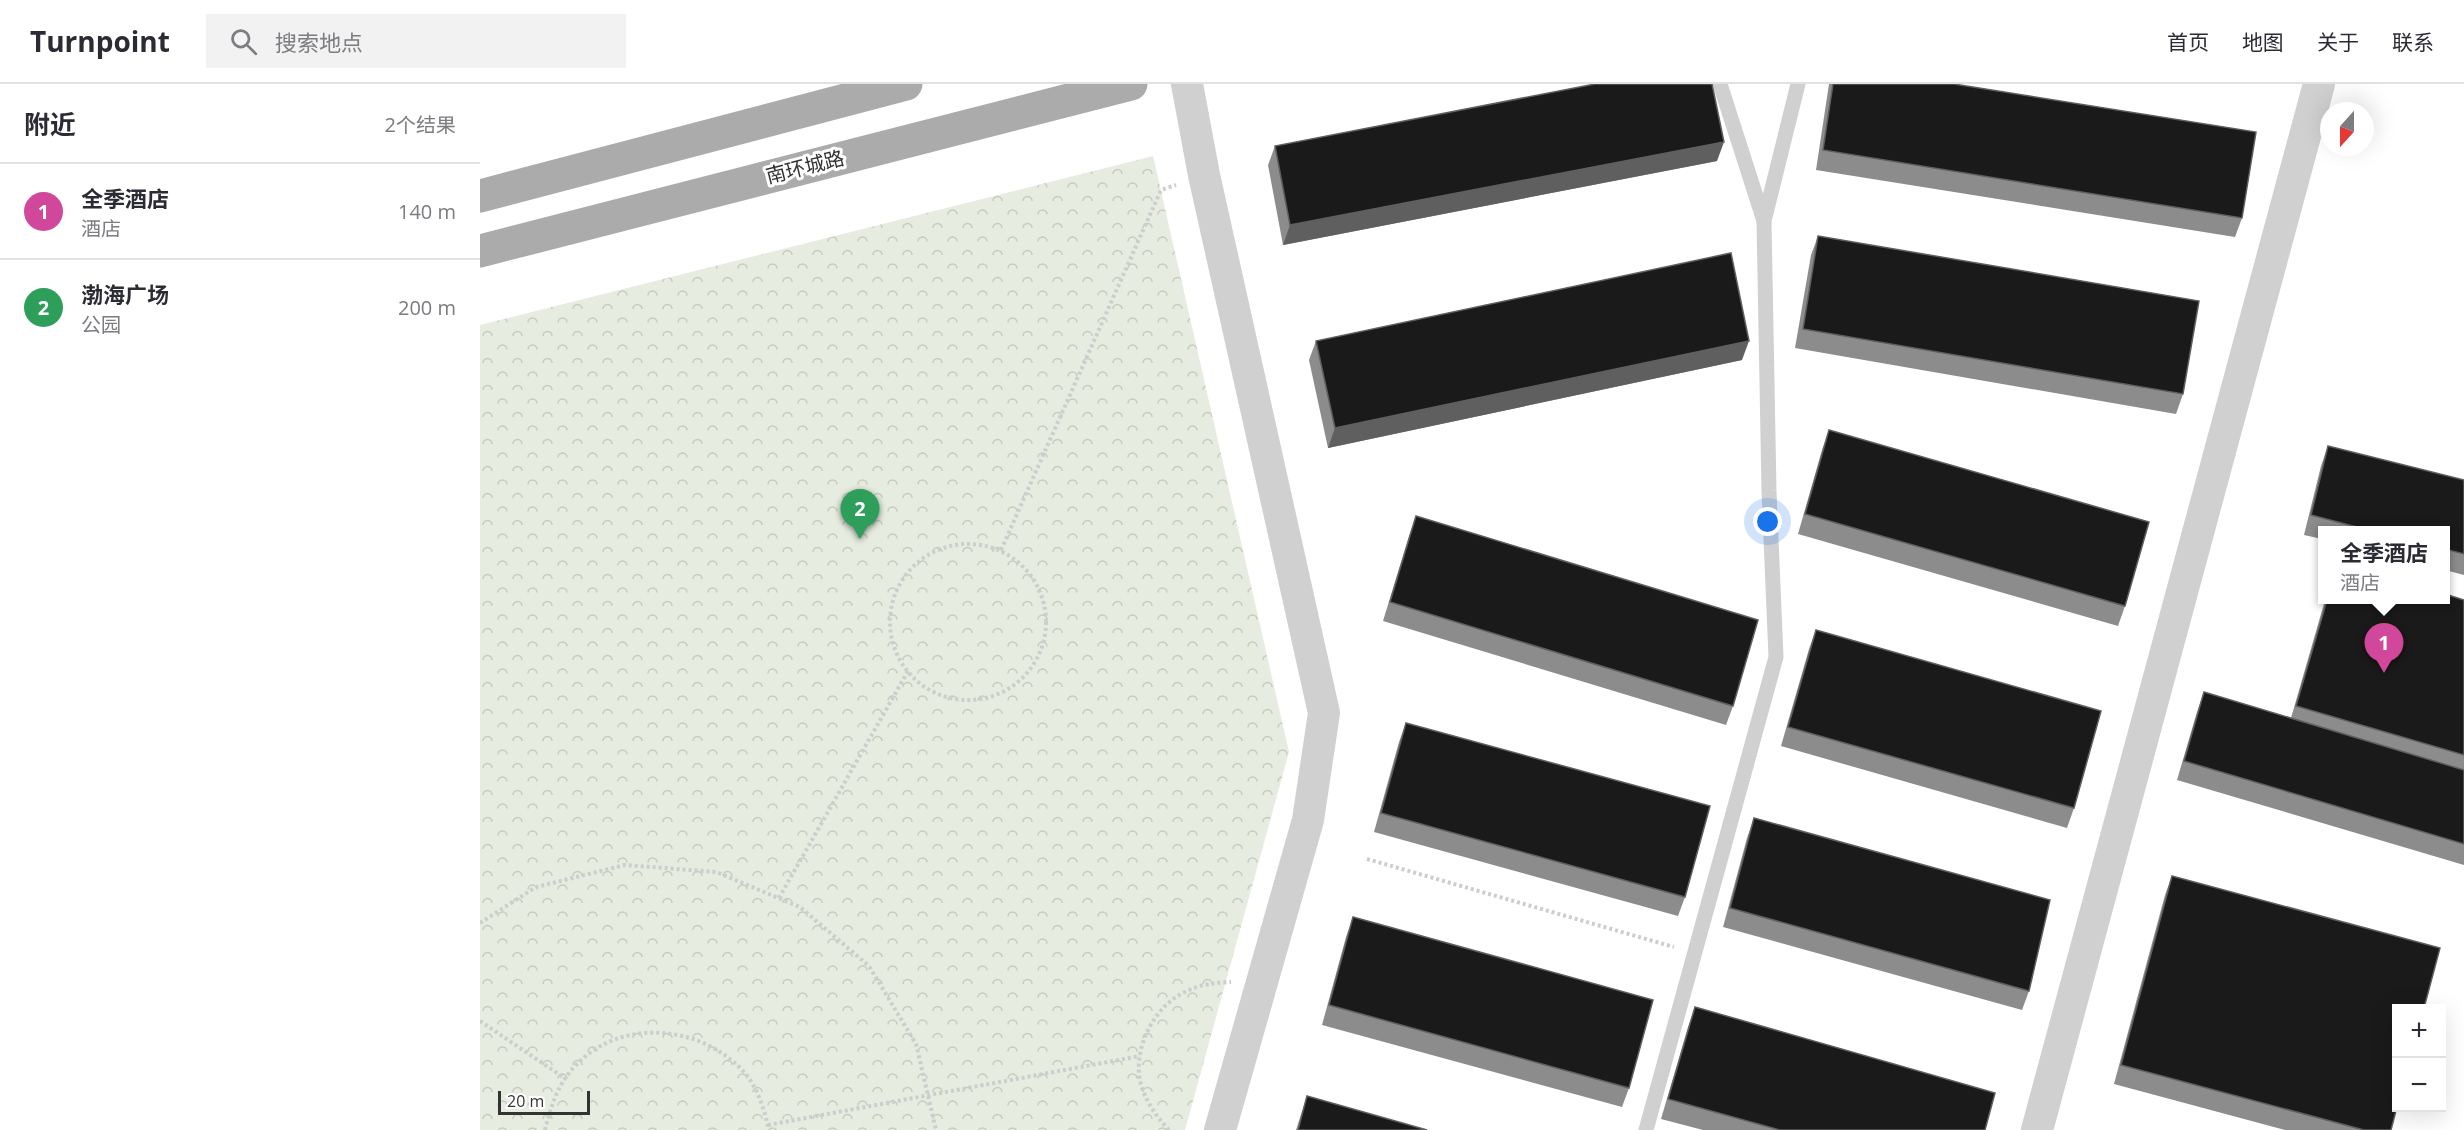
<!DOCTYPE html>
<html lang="zh">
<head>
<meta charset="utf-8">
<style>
  :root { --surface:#fff; --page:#f2f2f3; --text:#2b2b33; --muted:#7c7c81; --line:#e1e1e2; --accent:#b45309 }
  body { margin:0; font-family:"Open Sans","Noto Sans SC",sans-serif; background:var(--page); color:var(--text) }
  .controls { position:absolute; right:18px; bottom:18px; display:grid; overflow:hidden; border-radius:0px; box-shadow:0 6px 24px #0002 }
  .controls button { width:54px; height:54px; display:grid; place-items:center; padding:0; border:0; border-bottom:2px solid var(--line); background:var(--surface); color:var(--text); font:30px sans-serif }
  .compass { position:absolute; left:1840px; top:18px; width:54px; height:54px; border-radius:50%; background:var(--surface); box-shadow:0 6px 24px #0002; rotate:201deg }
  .scale { position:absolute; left:18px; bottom:15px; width:92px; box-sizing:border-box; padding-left:6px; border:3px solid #333; border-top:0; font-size:16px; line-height:21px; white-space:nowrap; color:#333; -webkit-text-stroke:4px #fff; paint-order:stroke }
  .you { position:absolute; left:1288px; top:438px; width:21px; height:21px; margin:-15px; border:4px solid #fff; border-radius:50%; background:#1a73e8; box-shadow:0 0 0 9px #1a73e833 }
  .badge { display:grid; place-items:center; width:39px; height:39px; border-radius:50%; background:var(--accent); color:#fff; font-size:20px; font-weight:700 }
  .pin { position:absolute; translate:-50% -50px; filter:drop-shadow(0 2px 3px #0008) }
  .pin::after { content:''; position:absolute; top:32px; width:21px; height:18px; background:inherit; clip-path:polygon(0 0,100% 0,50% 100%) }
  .popup { position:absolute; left:1838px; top:442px; width:132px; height:78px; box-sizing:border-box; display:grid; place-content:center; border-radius:0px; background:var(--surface); filter:drop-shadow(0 2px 4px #0005); font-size:20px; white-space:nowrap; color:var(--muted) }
  .popup b { font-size:22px; color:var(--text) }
  .popup::after { content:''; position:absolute; left:50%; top:100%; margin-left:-12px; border:12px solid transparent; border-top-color:var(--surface) }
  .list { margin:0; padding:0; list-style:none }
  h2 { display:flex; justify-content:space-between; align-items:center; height:78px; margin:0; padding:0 24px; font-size:26px }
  h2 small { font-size:20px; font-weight:400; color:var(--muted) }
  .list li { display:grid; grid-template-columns:39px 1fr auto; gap:18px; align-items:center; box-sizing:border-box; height:96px; padding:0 24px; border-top:2px solid var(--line) }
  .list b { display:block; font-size:22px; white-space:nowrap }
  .list p { margin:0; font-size:20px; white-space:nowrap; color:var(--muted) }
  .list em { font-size:20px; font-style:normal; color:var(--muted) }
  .icon { flex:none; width:33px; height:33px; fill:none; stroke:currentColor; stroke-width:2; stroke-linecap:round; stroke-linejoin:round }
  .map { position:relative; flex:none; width:1984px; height:1046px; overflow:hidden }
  header { display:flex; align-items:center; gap:36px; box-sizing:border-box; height:84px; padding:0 30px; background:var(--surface); border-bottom:2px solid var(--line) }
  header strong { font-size:28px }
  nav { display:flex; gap:33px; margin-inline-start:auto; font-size:21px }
  .search { width:420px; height:54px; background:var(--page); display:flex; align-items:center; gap:15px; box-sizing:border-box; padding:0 21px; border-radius:0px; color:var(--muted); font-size:22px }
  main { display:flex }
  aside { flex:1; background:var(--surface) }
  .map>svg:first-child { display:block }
  .park { fill:url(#park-crowns) }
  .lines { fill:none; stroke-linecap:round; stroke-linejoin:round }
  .path { stroke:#cdcdcd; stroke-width:4; stroke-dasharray:3 3; stroke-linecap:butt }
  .lane { stroke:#d0d0d0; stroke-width:15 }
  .street { stroke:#d0d0d0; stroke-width:32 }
  .primary { stroke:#ababab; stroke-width:33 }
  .wall { fill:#8c8c8c }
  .shaded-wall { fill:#5f5f5f }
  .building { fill:#1a1a1a; stroke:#5f5f5f; stroke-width:1.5 }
  .labels { text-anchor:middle; stroke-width:6; stroke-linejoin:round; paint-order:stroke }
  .street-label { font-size:20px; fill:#333; stroke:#fff }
</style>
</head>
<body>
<header>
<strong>Turnpoint</strong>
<div class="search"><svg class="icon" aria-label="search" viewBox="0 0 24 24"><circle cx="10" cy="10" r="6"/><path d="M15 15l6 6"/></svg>搜索地点</div>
<nav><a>首页</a><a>地图</a><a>关于</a><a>联系</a></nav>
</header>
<main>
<aside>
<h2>附近<small>2个结果</small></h2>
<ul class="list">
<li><span class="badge" style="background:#d1479c">1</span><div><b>全季酒店</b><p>酒店</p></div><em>140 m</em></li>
<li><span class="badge" style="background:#2e9e5b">2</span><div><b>渤海广场</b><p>公园</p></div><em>200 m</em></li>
</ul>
</aside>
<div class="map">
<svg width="1984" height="1046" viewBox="0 0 1984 1046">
  <defs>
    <pattern id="park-crowns" width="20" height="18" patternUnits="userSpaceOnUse" patternTransform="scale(1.5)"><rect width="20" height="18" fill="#e6ecdf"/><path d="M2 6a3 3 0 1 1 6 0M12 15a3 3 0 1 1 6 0" fill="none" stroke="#c6cbc0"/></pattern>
  </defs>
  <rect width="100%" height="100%" fill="#fff"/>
  <polygon class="park" points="673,72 809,668 705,1046 0,1046 0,241"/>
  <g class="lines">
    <g class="path">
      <circle cx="488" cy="538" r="78"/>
      <polyline points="521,466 681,106 696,101"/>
      <polyline points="887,775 1194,863"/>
      <polyline points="299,814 428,587"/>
      <polyline points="0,839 56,803 145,781 236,788 320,823 389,882 436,960 456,1046"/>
      <polyline points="0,937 86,995"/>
      <polyline points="288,1041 660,972"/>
      <path d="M65,1046c6,-24 13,-47 31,-65 46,-48 125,-40 168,7 14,16 20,37 25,58"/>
      <path d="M689,1046c-12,-13 -21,-25 -27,-42 -12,-35 11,-83 45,-97 14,-7 28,-8 44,-9"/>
    </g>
    <g class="lane">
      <polyline points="1240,0 1284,137"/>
      <polyline points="1166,1046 1296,573 1289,407 1284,137 1318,0"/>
    </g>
    <g class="street">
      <polyline points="707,0 724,91 844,629 828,736 740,1046"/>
      <polyline points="1557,1046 1839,0"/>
    </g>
    <g class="primary">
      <polyline points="0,112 426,0"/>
      <polyline points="0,167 651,0"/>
    </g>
  </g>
  <g class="wall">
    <polygon points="1349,0 1474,0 1762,134 1755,153 1336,86"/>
    <polygon points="795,62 1237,77 803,161 788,81"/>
    <polygon points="1338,152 1703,310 1696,330 1315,264 1331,171"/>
    <polygon points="836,257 1262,276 848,364 829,276"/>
    <polygon points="1349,346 1645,522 1638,542 1318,450 1342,366"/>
    <polygon points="1848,362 1984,396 1984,491 1965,486 1965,447 1842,447 1842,455 1824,451 1841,382"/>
    <polygon points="936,432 1253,622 1246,641 903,537 929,452"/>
    <polygon points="1845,516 1984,516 1984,781 1697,696 1717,628 1724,608 1811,634"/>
    <polygon points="1336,546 1594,724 1587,744 1301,662 1329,565"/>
    <polygon points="926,639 1205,813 1198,832 894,748 919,658"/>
    <polygon points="1274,734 1549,907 1542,926 1243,843 1267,754"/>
    <polygon points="1692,792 1911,1046 1805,1046 1634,1000 1685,811"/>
    <polygon points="873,833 1149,1004 1142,1023 842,941 866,853"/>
    <polygon points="1215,923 1505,1046 1223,1046 1181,1035 1208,943"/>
    <polygon points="827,1012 947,1046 816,1046"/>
  </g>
  <g class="shaded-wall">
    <polygon points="1244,58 1237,77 803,161 810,141"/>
    <polygon points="1269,257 1262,276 848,364 855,344"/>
  </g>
  <g class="building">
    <polygon points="1115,0 1232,0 1244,58 810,141 795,62"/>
    <polygon points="1353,0 1474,0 1776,48 1762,134 1343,66"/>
    <polygon points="1338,152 1719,217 1703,310 1323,245"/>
    <polygon points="1251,169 1269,257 855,344 836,257"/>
    <polygon points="1349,346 1669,438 1645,522 1325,430"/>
    <polygon points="1848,362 1984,396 1984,470 1965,465 1965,447 1892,447 1831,431"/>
    <polygon points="936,432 1278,536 1253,622 910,518"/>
    <polygon points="1965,510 1984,516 1984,671 1816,622 1847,516 1965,516"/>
    <polygon points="1336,546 1621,627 1594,724 1308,643"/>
    <polygon points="1724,608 1984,686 1984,760 1704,677"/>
    <polygon points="926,639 1230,722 1205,813 901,729"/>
    <polygon points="1274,734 1570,816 1549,907 1250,824"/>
    <polygon points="1692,792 1960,864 1944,924 1917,924 1917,1023 1911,1046 1884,1046 1641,981"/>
    <polygon points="873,833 1173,916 1149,1004 849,921"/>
    <polygon points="1215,923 1515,1009 1505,1046 1300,1046 1188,1015"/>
    <polygon points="827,1012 947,1046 818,1046"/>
  </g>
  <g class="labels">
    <g class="street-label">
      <text transform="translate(325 83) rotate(-14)" y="7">南环城路</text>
    </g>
  </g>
</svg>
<div class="controls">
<button>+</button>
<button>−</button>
</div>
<svg class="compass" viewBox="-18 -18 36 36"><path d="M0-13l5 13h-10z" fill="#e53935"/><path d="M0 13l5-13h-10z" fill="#7c7c81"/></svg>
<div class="scale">20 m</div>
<div class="you"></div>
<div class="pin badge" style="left:1904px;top:589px;background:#d1479c">1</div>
<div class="popup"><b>全季酒店</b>酒店</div>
<div class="pin badge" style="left:380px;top:455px;background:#2e9e5b">2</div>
</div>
</main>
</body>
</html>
